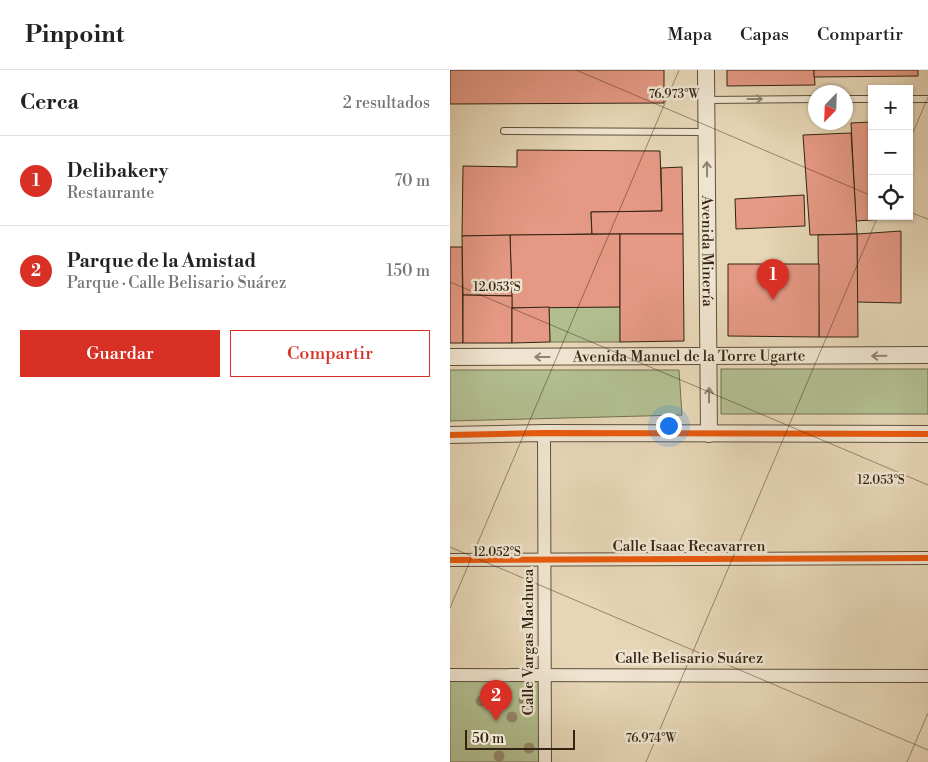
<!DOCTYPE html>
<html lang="es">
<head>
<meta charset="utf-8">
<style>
  :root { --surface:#fff; --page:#f2f2f2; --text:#222; --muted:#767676; --line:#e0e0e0; --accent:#d93025 }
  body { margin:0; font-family:"Libre Bodoni",serif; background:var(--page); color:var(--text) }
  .controls { position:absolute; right:15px; top:15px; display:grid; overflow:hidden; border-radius:0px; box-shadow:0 1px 4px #0004 }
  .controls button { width:45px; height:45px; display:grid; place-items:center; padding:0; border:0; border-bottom:1px solid var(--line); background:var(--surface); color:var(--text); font:25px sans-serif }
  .compass { position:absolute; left:358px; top:15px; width:45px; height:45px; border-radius:50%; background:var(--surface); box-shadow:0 1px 4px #0004; rotate:203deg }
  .scale { position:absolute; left:15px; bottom:12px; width:110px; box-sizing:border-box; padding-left:5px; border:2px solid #322312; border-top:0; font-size:14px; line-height:18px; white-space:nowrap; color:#322312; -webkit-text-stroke:4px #efe4d0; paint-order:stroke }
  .you { position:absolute; left:218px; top:355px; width:18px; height:18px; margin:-12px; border:4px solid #fff; border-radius:50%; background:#1a73e8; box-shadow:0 0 0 8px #1a73e833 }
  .badge { display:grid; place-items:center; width:32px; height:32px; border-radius:50%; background:var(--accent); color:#fff; font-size:16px; font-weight:700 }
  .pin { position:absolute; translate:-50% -41px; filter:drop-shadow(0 1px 2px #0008) }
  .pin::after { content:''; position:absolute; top:26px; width:18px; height:15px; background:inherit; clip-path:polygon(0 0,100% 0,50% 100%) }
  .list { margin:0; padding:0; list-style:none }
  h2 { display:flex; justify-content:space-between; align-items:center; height:65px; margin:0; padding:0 20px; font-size:21px }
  h2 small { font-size:16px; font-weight:400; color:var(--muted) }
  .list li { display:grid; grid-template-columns:32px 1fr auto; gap:15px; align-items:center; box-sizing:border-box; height:90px; padding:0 20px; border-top:1px solid var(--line) }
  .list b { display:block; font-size:19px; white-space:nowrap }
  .list p { margin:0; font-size:16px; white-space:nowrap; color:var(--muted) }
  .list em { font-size:16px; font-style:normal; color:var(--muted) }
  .actions { display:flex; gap:10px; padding:15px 20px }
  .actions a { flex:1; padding:11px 0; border:1px solid var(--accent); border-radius:0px; text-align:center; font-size:18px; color:var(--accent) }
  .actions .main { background:var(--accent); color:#fff }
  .icon { flex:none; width:28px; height:28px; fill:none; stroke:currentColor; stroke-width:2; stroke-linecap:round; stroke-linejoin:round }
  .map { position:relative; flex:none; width:478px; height:692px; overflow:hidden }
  header { display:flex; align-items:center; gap:30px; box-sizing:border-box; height:70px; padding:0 25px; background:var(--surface); border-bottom:1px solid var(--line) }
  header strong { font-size:24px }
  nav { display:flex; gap:28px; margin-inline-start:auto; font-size:18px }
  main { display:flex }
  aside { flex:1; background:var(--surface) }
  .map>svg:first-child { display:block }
  .green { fill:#b2be90; stroke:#727051 }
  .building { fill:#e59984; stroke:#322312 }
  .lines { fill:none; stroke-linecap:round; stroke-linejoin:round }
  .service-casing { stroke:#5f503b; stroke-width:8 }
  .minor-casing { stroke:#5f503b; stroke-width:14 }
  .tertiary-casing { stroke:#5f503b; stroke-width:18 }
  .service { stroke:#efe4d0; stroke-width:6 }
  .minor { stroke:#efe4d0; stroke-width:12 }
  .tertiary { stroke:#efe4d0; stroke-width:16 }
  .cycleway-casing { stroke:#efe4d0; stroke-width:9 }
  .cycleway { stroke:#e8590c; stroke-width:6 }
  .tree { fill:#95896d }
  .oneway { stroke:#908471 }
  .ticks { fill:none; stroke:#322312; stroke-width:1; stroke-opacity:0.45 }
  .labels { text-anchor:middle; stroke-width:5; stroke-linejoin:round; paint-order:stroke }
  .street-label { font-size:15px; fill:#322312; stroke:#efe4d0 }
  .ticks-label { font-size:12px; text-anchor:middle; fill:#322312; stroke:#efe4d0; stroke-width:5; stroke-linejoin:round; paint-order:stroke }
</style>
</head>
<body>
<header>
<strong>Pinpoint</strong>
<nav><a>Mapa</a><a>Capas</a><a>Compartir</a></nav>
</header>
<main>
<aside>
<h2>Cerca<small>2 resultados</small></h2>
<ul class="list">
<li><span class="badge">1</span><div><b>Delibakery</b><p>Restaurante</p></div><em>70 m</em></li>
<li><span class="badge">2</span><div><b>Parque de la Amistad</b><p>Parque · Calle Belisario Suárez</p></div><em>150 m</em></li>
</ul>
<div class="actions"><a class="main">Guardar</a><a>Compartir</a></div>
</aside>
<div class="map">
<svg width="478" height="692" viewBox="0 0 478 692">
  <rect width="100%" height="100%" fill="#e6d6b6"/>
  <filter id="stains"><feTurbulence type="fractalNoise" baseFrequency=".004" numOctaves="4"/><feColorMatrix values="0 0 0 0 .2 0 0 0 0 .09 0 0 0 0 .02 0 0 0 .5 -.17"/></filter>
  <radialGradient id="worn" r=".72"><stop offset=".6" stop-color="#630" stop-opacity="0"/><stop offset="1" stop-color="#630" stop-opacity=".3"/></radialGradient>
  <g class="green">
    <polygon points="99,237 170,237 170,272 100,272"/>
    <rect x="271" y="299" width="207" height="45"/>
    <polygon points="0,300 229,300 232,345 0,351"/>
    <polygon points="91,607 92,692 0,692 0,609"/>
  </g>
  <g class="building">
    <polygon points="0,0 214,0 214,33 0,34"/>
    <polygon points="277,0 364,0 365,15 277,16"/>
    <polygon points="364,0 468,0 468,6 364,7"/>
    <polygon points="422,52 422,146 448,146 449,148 406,151 401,53"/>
    <polygon points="401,63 407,164 360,165 353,65"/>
    <polygon points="67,80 210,81 212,141 141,142 142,164 12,166 13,96 67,97"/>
    <polygon points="232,97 233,164 142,164 141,142 212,141 211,98"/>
    <polygon points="354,125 355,156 286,159 285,129"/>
    <polygon points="451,161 451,233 407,232 407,164"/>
    <polygon points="170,164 170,237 62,238 60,165"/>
    <polygon points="170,164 233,164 234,271 170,272"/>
    <polygon points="407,164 408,267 369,267 368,165"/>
    <polygon points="60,165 62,226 13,225 12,166"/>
    <polygon points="0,177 12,177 13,273 0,273"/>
    <polygon points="278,194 369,194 369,267 278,266"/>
    <polygon points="13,225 62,226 62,273 13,273"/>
    <polygon points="99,237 100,272 62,273 62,238"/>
  </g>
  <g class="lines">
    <defs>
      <g id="service">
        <polyline points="396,29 422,29"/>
        <polyline points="459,29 478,29"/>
        <polyline points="257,30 366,29"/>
        <polyline points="54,61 255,62"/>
      </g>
      <g id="minor">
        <polyline points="94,363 95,692"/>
        <polyline points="0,490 478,488"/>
        <polyline points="0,605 478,606"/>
      </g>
      <g id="tertiary">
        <path id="s1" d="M256,0l3,364"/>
        <path id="s2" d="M0,287l478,-2"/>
        <polyline points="0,365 94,363 478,364"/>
      </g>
    </defs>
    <use href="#service" class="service-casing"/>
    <use href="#minor" class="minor-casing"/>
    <use href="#tertiary" class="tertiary-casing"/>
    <use href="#service" class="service"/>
    <use href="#minor" class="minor"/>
    <use href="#tertiary" class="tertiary"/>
    <defs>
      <g id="cycleway">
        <polyline points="0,365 94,363 478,364"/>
        <polyline points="0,490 478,488"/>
      </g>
    </defs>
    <use href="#cycleway" class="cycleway-casing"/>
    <use href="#cycleway" class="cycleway"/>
  </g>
  <g class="tree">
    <circle cx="74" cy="630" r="5.5"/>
    <circle cx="31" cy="631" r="5.5"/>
    <circle cx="62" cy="647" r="5.5"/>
    <circle cx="79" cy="678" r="5.5"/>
    <circle cx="49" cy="686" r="5.5"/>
  </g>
  <defs><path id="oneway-shaft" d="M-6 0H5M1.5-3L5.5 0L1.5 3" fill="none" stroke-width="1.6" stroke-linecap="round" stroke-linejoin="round" transform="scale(1.25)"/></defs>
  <g class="oneway">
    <use href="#oneway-shaft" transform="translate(305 29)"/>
    <use href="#oneway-shaft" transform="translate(257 99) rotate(-91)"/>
    <use href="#oneway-shaft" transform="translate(429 286) rotate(179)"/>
    <use href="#oneway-shaft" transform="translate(92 287) rotate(180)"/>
    <use href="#oneway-shaft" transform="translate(259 325) rotate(-90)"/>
  </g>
  <path class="ticks" d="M126,0l296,126M459,72l19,-45M459,142l19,7M0,212l478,203M0,477l478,203M0,538l229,-538M196,692l232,-546M457,692l21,-49"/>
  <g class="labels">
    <g class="street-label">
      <text dy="5" stroke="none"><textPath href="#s1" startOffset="181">Avenida Minería</textPath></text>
      <text dy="5" stroke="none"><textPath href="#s2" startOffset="239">Avenida Manuel de la Torre Ugarte</textPath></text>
      <text x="239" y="481">Calle Isaac Recavarren</text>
      <text transform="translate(78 572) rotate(-90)" y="5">Calle Vargas Machuca</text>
      <text x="239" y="593">Calle Belisario Suárez</text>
    </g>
  </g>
  <g class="ticks-label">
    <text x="224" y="28">76.973°W</text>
    <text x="47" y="221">12.053°S</text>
    <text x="431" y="414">12.053°S</text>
    <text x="47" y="486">12.052°S</text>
    <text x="201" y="672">76.974°W</text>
  </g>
  <rect width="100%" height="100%" filter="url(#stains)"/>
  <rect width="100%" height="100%" fill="url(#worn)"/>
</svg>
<div class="controls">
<button>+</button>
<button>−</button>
<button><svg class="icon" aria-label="locate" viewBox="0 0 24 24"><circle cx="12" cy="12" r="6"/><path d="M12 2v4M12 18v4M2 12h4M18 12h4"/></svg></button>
</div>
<svg class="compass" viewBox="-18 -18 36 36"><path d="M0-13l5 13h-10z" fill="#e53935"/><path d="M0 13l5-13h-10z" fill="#767676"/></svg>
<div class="scale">50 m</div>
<div class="you"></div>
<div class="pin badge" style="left:323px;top:230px">1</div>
<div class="pin badge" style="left:46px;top:651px">2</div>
</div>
</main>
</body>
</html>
